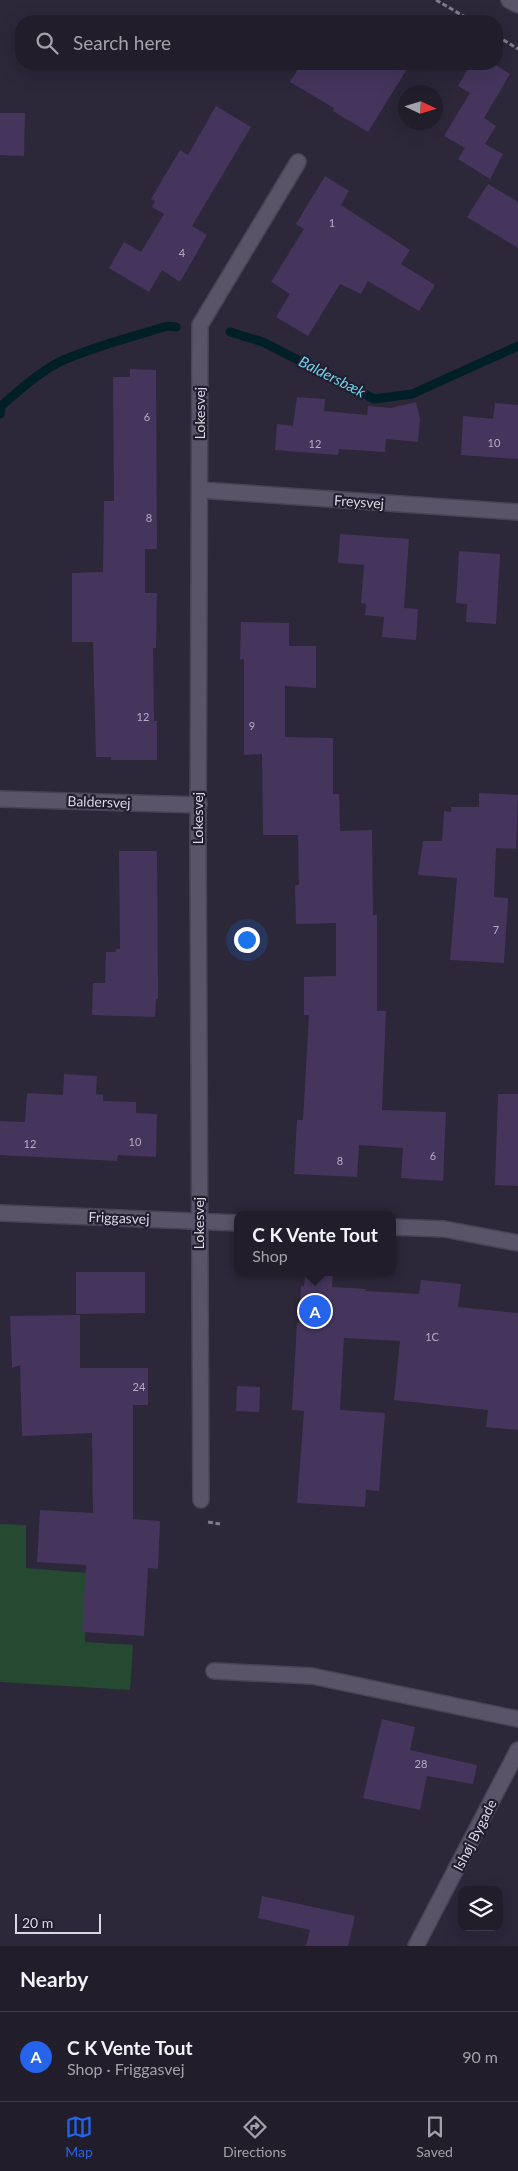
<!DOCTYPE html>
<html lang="en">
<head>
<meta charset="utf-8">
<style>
  :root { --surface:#211d2b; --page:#2d2a37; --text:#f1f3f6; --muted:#a2a2a9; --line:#3e3b47; --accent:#2563eb }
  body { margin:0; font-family:Lato,sans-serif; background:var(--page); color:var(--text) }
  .controls { position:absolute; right:15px; bottom:15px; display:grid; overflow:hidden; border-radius:10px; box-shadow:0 5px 20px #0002 }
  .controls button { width:45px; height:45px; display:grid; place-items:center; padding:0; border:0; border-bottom:1px solid var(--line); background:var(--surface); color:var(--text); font:25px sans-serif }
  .compass { position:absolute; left:398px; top:85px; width:45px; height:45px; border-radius:50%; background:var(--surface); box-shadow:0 5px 20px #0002; rotate:94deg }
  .scale { position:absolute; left:15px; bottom:12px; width:86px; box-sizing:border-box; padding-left:5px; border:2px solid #dad7e3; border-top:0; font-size:14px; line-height:18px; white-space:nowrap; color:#dad7e3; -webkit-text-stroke:4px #231e2f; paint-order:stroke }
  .you { position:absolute; left:246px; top:939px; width:18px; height:18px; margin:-12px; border:4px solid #fff; border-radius:50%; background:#1a73e8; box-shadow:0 0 0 8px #1a73e833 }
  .badge { display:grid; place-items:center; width:32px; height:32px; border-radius:50%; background:var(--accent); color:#fff; font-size:16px; font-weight:700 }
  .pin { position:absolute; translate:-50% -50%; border:2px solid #fff; box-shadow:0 1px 5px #0006 }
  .popup { position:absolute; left:234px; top:1211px; width:162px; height:65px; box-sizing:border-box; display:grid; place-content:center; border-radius:10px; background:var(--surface); filter:drop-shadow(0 1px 4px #0005); font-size:16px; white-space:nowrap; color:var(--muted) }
  .popup b { font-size:19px; color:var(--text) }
  .popup::after { content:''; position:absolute; left:50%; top:100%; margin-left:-10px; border:10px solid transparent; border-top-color:var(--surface) }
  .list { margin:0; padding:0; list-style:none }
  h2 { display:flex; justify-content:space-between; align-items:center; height:65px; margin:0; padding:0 20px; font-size:21px }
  h2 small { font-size:16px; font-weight:400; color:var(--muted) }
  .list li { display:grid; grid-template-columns:32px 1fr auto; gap:15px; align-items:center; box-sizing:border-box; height:90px; padding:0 20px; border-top:1px solid var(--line) }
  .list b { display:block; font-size:19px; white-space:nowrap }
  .list p { margin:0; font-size:16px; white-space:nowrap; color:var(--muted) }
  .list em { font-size:16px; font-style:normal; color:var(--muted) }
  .icon { flex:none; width:28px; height:28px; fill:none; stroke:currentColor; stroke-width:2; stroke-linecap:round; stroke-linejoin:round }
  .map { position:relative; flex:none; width:518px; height:1946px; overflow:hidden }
  .search { position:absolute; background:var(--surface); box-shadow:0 5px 20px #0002; left:15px; right:15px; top:15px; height:55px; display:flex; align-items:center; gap:12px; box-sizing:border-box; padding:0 18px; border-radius:20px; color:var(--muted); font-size:19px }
  .sheet { height:155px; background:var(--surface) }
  nav { display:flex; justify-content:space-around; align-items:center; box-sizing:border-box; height:70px; border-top:1px solid var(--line); background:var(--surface); font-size:14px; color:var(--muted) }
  nav a { display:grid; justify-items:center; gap:2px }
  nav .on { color:var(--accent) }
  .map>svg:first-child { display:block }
  .green { fill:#264932 }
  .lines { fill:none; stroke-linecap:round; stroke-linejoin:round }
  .stream { stroke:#001f27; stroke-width:9 }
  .building { fill:#45355d }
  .lane-casing { stroke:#484453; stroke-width:18 }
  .street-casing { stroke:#484453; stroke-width:18 }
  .secondary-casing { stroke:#484453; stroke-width:18 }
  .path { stroke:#807c8b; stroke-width:3; stroke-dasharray:5 2.5; stroke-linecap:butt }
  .lane { stroke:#595468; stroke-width:15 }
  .street { stroke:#595468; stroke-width:15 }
  .secondary { stroke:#595468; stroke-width:15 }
  .labels { text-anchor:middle; stroke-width:4.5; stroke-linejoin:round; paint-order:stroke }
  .number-label { font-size:11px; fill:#b5aec2 }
  .street-label { font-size:14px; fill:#dad7e3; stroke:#231e2f }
  .water-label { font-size:15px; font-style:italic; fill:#6fd2eb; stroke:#231e2f }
</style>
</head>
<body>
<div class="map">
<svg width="518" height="1946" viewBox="0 0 518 1946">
  <rect width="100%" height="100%" fill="#2c2739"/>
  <polygon class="green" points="0,1524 26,1525 26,1568 87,1573 85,1642 133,1645 130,1690 0,1682"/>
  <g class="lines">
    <g class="stream">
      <polyline points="230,332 263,342 374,399 412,394 518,346"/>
      <path d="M0,414l1,-8c20,-17 41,-37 65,-47 33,-14 68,-23 102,-33l8,1"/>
    </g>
  </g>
  <g class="building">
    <polygon points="301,64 410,64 368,132 333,111 334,108 290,82"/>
    <polygon points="471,64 494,64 510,74 484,118 496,126 485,144 503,154 490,179 458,159 465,148 444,136 470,93 458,86"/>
    <polygon points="216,106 251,127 192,226 207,235 180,282 162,270 149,292 109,268 124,242 141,252 164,214 152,207 155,201 151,199 180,150 188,155"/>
    <polygon points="0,113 25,113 24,156 0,155"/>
    <polygon points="325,176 349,191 341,205 410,250 401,264 435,285 419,311 368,281 361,294 340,284 308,336 276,317 290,294 271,282 304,229 296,224"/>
    <polygon points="488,184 518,202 518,248 467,217"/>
    <polygon points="130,369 156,370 157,549 145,549 145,593 157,593 156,648 153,648 154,721 157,721 157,760 111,760 111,757 96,757 93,642 72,642 72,573 103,572 104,501 114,501 113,377 130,377"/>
    <polygon points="297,397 325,399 324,411 367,415 368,406 391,408 416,402 420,419 418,442 386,439 385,452 339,449 338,455 275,450 277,424 293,426"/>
    <polygon points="495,403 518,405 518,459 461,455 463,416 493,419"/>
    <polygon points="340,534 409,539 404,608 418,609 416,640 382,637 384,617 365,615 366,604 361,603 364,565 338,563"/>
    <polygon points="459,551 500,554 496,624 466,622 467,604 456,603"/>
    <polygon points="241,622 289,623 289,646 316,646 316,688 285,686 285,737 333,738 333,794 339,794 340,831 372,830 373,915 377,915 377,1011 386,1011 382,1110 446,1112 443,1181 401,1178 403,1148 359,1145 357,1177 294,1174 297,1120 303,1120 309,1015 304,1015 304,977 336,976 336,923 296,924 295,885 299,885 298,835 263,835 262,754 244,755 244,659 240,659"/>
    <polygon points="479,793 518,795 516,849 496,848 494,897 508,898 504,963 450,960 457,878 418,875 423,841 442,841 444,811 451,812 451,807 479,807"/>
    <polygon points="119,851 157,851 158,999 156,999 155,1017 92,1015 93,983 105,983 106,952 116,952 116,949 120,949"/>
    <polygon points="64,1074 97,1076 96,1094 103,1095 103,1101 136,1102 136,1113 157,1114 156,1157 118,1155 117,1161 0,1155 0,1121 25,1122 27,1093 63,1095"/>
    <polygon points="498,1094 518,1094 518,1186 495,1185"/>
    <polygon points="76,1272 145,1272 145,1313 76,1314"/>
    <polygon points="305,1272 333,1273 332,1287 366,1289 365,1291 419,1294 421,1280 461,1284 458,1307 518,1313 518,1430 486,1427 488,1410 394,1400 400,1341 344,1338 340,1410 385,1413 379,1491 366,1490 365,1507 297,1503 304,1411 292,1410 297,1323 299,1323 301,1286 304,1286"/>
    <polygon points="80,1315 80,1368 148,1368 148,1405 133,1405 133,1519 160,1521 158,1569 148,1568 144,1636 82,1632 86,1565 37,1562 40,1510 93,1513 92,1433 22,1436 20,1365 12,1368 10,1316"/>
    <polygon points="237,1386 260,1387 259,1412 236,1411"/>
    <polygon points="382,1719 415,1727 410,1750 477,1765 473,1784 427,1776 420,1810 363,1798"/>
    <polygon points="262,1896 355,1916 348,1946 306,1946 310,1930 258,1918"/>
  </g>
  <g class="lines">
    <defs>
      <polyline id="lane" points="214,1671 312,1676 518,1719"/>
      <g id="street">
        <polyline points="200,490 518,512"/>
        <polyline points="0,799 199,805"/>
        <polyline points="0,1213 238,1223"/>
        <polyline points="392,1227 444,1229 518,1243"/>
        <polyline points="201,1500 198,846 200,325 298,162"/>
      </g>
      <g id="secondary">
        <polyline points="509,0 518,5"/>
        <polyline points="416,1946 518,1750"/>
      </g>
    </defs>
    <use href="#lane" class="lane-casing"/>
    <use href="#street" class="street-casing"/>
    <use href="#secondary" class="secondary-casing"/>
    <g class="path">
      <polyline points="436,0 472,21"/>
      <polyline points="497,36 518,49"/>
      <polyline points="208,1522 220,1524"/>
    </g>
    <use href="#lane" class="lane"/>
    <use href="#street" class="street"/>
    <use href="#secondary" class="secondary"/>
  </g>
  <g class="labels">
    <g class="number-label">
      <text x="332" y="227">1</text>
      <text x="182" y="257">4</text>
      <text x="147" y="421">6</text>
      <text x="494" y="447">10</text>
      <text x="315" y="448">12</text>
      <text x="149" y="522">8</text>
      <text x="143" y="721">12</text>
      <text x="252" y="730">9</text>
      <text x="496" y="934">7</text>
      <text x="135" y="1146">10</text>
      <text x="30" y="1148">12</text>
      <text x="433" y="1160">6</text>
      <text x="340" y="1165">8</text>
      <text x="432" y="1341">1C</text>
      <text x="139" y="1391">24</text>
      <text x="421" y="1768">28</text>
    </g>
    <g class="street-label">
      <text transform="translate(200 413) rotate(-90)" y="5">Lokesvej</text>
      <text transform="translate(359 502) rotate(4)" y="5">Freysvej</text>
      <text transform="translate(99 802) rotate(2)" y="5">Baldersvej</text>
      <text transform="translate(198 818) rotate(-90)" y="5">Lokesvej</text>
      <text transform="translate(119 1218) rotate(2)" y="5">Friggasvej</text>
      <text transform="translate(199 1223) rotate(-90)" y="5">Lokesvej</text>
      <text transform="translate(475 1835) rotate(-63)" y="5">Ishøj Bygade</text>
    </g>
    <g class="water-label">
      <text transform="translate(332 377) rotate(27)" y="5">Baldersbæk</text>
    </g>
  </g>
</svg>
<div class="controls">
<button><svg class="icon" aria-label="layers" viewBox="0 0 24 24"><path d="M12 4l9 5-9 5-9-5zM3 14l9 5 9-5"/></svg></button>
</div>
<svg class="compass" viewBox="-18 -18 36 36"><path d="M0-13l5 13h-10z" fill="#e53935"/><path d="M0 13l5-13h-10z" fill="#a2a2a9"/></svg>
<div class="scale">20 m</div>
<div class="you"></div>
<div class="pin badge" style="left:315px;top:1311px">A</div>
<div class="popup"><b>C K Vente Tout</b>Shop</div>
<div class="search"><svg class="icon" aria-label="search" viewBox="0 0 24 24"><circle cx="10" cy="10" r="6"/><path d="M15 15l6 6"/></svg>Search here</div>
</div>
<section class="sheet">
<h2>Nearby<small></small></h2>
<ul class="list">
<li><span class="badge">A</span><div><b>C K Vente Tout</b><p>Shop · Friggasvej</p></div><em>90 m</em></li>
</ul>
</section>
<nav>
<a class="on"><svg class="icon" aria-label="map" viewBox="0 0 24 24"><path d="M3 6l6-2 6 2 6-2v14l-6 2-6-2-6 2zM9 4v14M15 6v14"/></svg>Map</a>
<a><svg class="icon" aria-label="directions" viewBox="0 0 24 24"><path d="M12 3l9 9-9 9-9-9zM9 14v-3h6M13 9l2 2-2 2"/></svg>Directions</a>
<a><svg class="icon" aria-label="saved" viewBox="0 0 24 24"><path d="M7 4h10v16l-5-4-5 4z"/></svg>Saved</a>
</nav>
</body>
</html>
